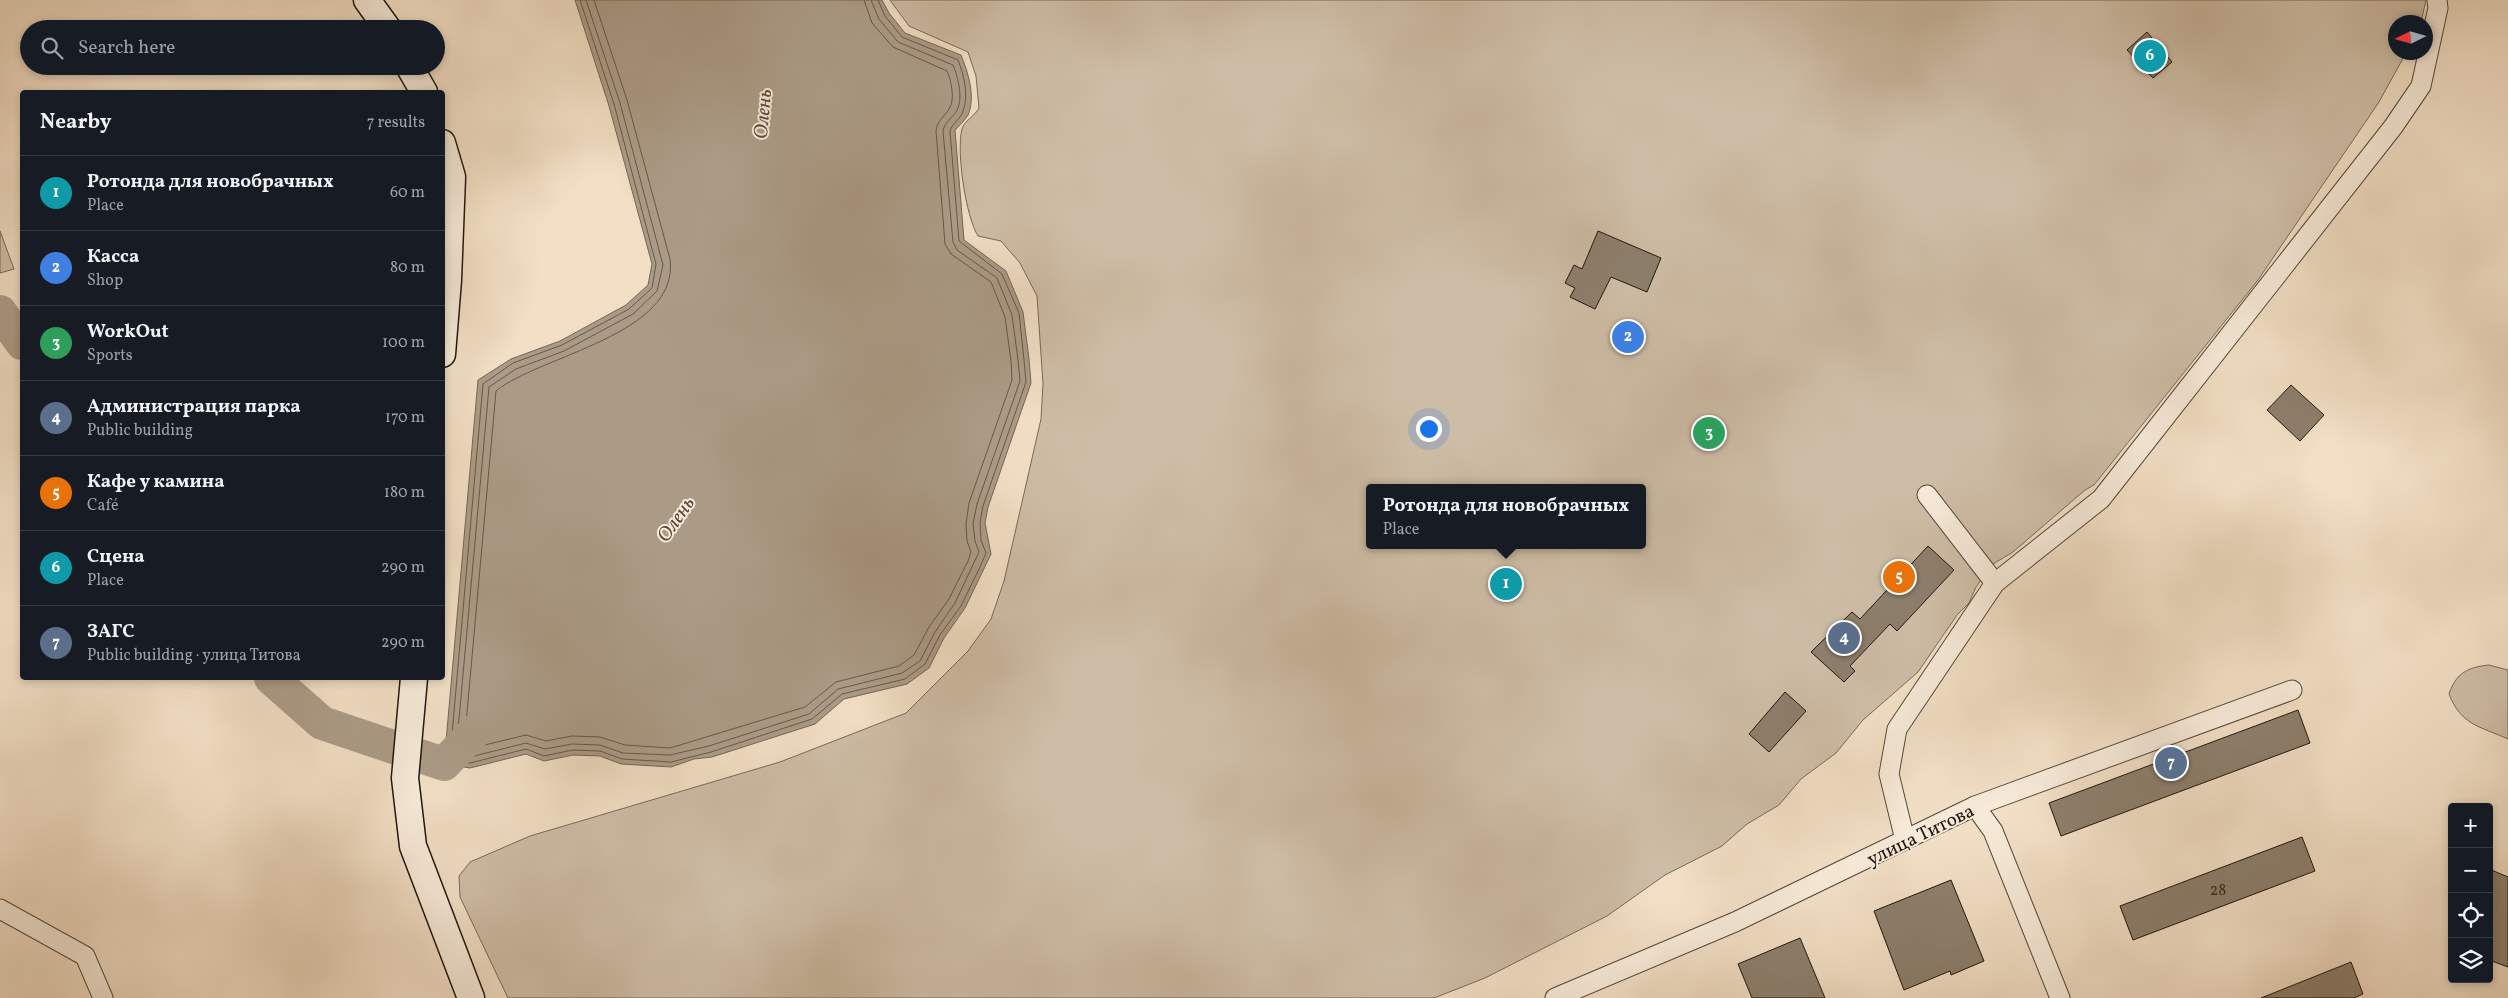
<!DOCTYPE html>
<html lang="en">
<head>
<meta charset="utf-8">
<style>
  :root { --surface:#171b24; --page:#242831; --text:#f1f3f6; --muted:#9ea1a6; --line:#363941; --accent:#d93025 }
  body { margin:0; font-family:Vollkorn,serif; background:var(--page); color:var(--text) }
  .controls { position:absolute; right:15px; bottom:15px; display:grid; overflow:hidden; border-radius:5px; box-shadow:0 2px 8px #0003 }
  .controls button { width:45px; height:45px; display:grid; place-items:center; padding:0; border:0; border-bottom:1px solid var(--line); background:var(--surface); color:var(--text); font:25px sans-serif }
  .compass { position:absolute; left:2388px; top:15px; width:45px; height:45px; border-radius:50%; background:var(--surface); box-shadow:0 2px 8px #0003; rotate:265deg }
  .you { position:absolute; left:1428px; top:428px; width:18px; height:18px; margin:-12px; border:4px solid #fff; border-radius:50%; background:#1a73e8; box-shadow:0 0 0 8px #1a73e833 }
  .badge { display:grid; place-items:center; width:32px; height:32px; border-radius:50%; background:var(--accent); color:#fff; font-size:16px; font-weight:700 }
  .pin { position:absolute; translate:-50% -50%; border:2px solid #fff; box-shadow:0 1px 5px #0006 }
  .popup { position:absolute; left:1366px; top:484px; width:280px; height:65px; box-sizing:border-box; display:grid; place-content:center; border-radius:5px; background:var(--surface); filter:drop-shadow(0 1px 4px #0005); font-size:16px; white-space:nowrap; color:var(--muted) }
  .popup b { font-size:19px; color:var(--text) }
  .popup::after { content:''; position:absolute; left:50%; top:100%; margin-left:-10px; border:10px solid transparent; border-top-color:var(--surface) }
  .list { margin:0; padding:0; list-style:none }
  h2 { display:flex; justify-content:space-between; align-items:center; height:65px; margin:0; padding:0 20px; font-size:21px }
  h2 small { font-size:16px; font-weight:400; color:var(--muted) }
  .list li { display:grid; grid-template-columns:32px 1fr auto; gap:15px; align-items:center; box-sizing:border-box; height:75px; padding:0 20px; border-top:1px solid var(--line) }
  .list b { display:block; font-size:19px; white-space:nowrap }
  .list p { margin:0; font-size:16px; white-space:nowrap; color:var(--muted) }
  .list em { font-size:16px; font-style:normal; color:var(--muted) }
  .icon { flex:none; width:28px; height:28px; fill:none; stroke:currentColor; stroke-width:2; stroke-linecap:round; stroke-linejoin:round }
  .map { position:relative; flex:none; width:2508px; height:998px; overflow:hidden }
  .search { position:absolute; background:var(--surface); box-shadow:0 2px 8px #0003; left:20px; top:20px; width:425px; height:55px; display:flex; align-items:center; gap:12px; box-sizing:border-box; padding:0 18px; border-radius:28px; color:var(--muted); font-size:19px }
  .panel { position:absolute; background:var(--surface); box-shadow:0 2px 8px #0003; left:20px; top:90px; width:425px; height:590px; border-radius:5px }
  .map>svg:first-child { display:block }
  .green { fill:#cebda6; stroke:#776a5a; fill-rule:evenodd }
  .water { fill:#ab9b86; stroke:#736656 }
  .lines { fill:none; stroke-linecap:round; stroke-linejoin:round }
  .shore { stroke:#66584a; stroke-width:1 }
  .river { stroke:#ab9b86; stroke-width:34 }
  .building { fill:#8d7f6d; stroke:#20160d }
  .minor-casing { stroke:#54483b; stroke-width:21 }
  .secondary-casing { stroke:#20160d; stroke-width:29 }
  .minor { stroke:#f7ead9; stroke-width:19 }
  .secondary { stroke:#f7ead9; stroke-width:26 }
  .labels { text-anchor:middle; stroke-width:4; stroke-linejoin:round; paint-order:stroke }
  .number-label { font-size:16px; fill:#3b3025 }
  .street-label { font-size:19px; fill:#20160d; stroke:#f7ead9 }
  .water-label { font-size:20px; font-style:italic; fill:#584b3d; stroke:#f7ead9 }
</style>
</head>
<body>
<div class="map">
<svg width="2508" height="998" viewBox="0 0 2508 998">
  <rect width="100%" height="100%" fill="#f2dfc5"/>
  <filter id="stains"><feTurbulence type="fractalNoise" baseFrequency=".004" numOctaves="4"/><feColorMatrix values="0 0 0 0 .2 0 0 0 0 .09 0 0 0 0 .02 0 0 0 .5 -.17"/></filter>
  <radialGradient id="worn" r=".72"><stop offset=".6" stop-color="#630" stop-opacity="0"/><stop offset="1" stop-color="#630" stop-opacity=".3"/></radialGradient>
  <g class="green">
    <path d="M890,0h1536l-5,22h-25v30l10,1 -27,49 -121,178 -164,205 -9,5 -72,62 -20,12 -17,23 -7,16 -12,12 -39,57 -55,48 -27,33 -35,26 -22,26 -32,19 -25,22 -57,29 -58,41 -122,62 -51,20h-926l-48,-101 -1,-21 11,-14 60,-26 250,-74 126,-49 62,-62 23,-32 13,-38 37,-162 2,-35 -6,-88 -17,-33 -19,-22 -23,-5c-12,-19 -22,-84 -16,-107 2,-8 13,-13 17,-21l-3,-32 -8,-24 -59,-26zM1370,488h272v57h-272z"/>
    <polygon points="0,231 14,269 0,273"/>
    <path d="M2489,665l19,5v69c-29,-13 -47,-14 -59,-45 7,-21 19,-27 40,-29z"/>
  </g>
  <path class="water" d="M575,0h307l7,13 16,20 56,22c7,17 15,42 7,60 -3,5 -9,11 -13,15l9,110 42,31 17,41 6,47 2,24 -43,124 -3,16 6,31 -26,54 -21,30 -15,30 -22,16 -63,15 -29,25 -103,33 -18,2 -23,8 -50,-3 -21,-8 -27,-1 -29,6 -18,-7 -56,14 -26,-4 34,-384 33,-21 49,-18 66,-36 22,-20 4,-21 -43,-158z"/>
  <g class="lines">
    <g class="shore">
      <path d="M580,0l34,104 42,160 -4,24 -23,21 -67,36 -49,18 -30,21 -33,373 1,3 19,3 56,-14 18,7 29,-6 27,1 22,8 49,3 40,-10 101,-33 30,-25 63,-15 20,-15 15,-29 21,-29 19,-39 6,-14 -5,-13 -1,-17 3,-17 43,-124 -2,-22 -5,-47 -17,-39 -43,-33 -9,-110c2,-8 11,-12 13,-20 6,-15 1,-36 -5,-51l-56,-23 -17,-21 -7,-16"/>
      <path d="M586,0l34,103 43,162 -6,26 -24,23 -69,37 -48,18 -27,18 -33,365 2,3 12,2 56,-14 19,6 27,-5 28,1 23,8 47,2 39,-9 100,-32 29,-25 64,-16 18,-12 15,-29 20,-29 24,-51 -4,-11 -2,-17 4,-20 43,-123 -2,-21 -6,-45 -15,-37 -40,-28 -4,-8 -10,-111c2,-9 8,-12 13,-19 8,-12 2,-35 -3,-47l-55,-23 -19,-23 -8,-19"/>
      <path d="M594,0l33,100 43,159c10,76 -130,96 -174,132l-32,355 4,3 58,-14 20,6 26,-5 28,1 25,8 45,3 135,-41 31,-25 63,-16 15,-11 15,-28 20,-28 19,-38 3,-9 -4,-11 -1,-17 3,-21 43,-123 -1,-19 -6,-44 -14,-35 -40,-28 -6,-10 -9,-113c1,-11 9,-14 14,-24 5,-8 1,-28 -3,-36l-54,-24 -21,-24 -8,-23"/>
    </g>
    <g class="river">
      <polyline points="0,312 22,343"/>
      <polyline points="271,678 322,723 444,764 476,730"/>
    </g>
  </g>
  <g class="building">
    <polygon points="2147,32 2172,62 2153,78 2127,50"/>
    <polygon points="1598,231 1661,258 1647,292 1611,277 1595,309 1570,297 1575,288 1565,283 1574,265 1582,269"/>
    <polygon points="2291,385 2324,415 2300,441 2267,410"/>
    <polygon points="1928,546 1954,570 1897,631 1890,624 1850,666 1855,671 1844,682 1811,652 1852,612 1860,619"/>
    <circle cx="1506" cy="584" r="8"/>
    <polygon points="1785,692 1806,711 1769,752 1749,734"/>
    <polygon points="2298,710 2310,743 2061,836 2049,803"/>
    <polygon points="2302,837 2315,871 2133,940 2120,906"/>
    <polygon points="2489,869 2508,877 2508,967 2489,960"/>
    <polygon points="1951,880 1984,961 1951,975 1950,971 1904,990 1874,911"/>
    <polygon points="1800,938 1825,998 1752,998 1738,964"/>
    <polygon points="2351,962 2363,994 2354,998 2261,998"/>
  </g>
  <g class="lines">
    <defs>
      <g id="minor">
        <polyline points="1927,495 1995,583"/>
        <polyline points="1975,806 1993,831 2060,998"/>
        <polyline points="1905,840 1889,774 1897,729 1995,583 2101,499 2393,127 2421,86 2438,8 2437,0"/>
        <polyline points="0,909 85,956 103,998"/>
        <polyline points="1555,998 1735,922 1975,806 2292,690"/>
      </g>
      <g id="secondary">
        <polyline points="367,0 388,29"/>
        <polyline points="409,66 424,92"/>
        <polyline points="442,143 452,177 448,280 442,354"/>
        <polyline points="414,678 405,778 413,846 471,998"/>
      </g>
    </defs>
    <use href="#minor" class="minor-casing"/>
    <use href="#secondary" class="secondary-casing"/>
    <use href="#minor" class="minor"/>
    <use href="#secondary" class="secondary"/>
  </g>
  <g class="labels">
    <g class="number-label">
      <text x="2218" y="895">28</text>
    </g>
    <g class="street-label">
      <text transform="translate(1920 834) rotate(-26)" y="7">улица Титова</text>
    </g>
    <g class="water-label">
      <text transform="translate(762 114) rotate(-85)" y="7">Олень</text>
      <text transform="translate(675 519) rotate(-55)" y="7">Олень</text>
    </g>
  </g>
  <rect width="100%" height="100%" filter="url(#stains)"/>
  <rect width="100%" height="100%" fill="url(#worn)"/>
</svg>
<div class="controls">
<button>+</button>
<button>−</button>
<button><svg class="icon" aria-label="locate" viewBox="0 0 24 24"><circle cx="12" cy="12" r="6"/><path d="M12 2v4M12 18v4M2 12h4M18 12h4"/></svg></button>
<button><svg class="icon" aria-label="layers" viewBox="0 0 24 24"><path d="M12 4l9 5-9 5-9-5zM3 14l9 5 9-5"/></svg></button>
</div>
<svg class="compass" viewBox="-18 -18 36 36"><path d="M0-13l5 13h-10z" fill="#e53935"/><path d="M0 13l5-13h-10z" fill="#9ea1a6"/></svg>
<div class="you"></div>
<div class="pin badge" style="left:1506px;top:584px;background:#0f9aa8">1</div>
<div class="popup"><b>Ротонда для новобрачных</b>Place</div>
<div class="pin badge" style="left:1628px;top:337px;background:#3f7fe0">2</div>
<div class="pin badge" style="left:1709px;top:433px;background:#2e9e5b">3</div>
<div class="pin badge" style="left:1844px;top:638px;background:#5c6f8a">4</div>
<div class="pin badge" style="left:1899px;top:577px;background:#e8710a">5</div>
<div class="pin badge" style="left:2150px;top:56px;background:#0f9aa8">6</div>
<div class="pin badge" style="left:2171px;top:763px;background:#5c6f8a">7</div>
<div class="search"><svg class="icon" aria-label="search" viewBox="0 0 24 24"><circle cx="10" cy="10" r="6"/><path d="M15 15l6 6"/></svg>Search here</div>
<section class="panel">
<h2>Nearby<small>7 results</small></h2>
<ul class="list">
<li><span class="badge" style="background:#0f9aa8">1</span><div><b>Ротонда для новобрачных</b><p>Place</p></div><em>60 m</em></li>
<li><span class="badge" style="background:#3f7fe0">2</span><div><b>Касса</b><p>Shop</p></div><em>80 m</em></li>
<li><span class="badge" style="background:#2e9e5b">3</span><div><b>WorkOut</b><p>Sports</p></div><em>100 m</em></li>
<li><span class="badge" style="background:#5c6f8a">4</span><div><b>Администрация парка</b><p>Public building</p></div><em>170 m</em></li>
<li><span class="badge" style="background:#e8710a">5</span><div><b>Кафе у камина</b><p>Café</p></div><em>180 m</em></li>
<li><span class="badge" style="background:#0f9aa8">6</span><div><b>Сцена</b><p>Place</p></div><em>290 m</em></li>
<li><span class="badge" style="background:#5c6f8a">7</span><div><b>ЗАГС</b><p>Public building · улица Титова</p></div><em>290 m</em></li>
</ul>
</section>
</div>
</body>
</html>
